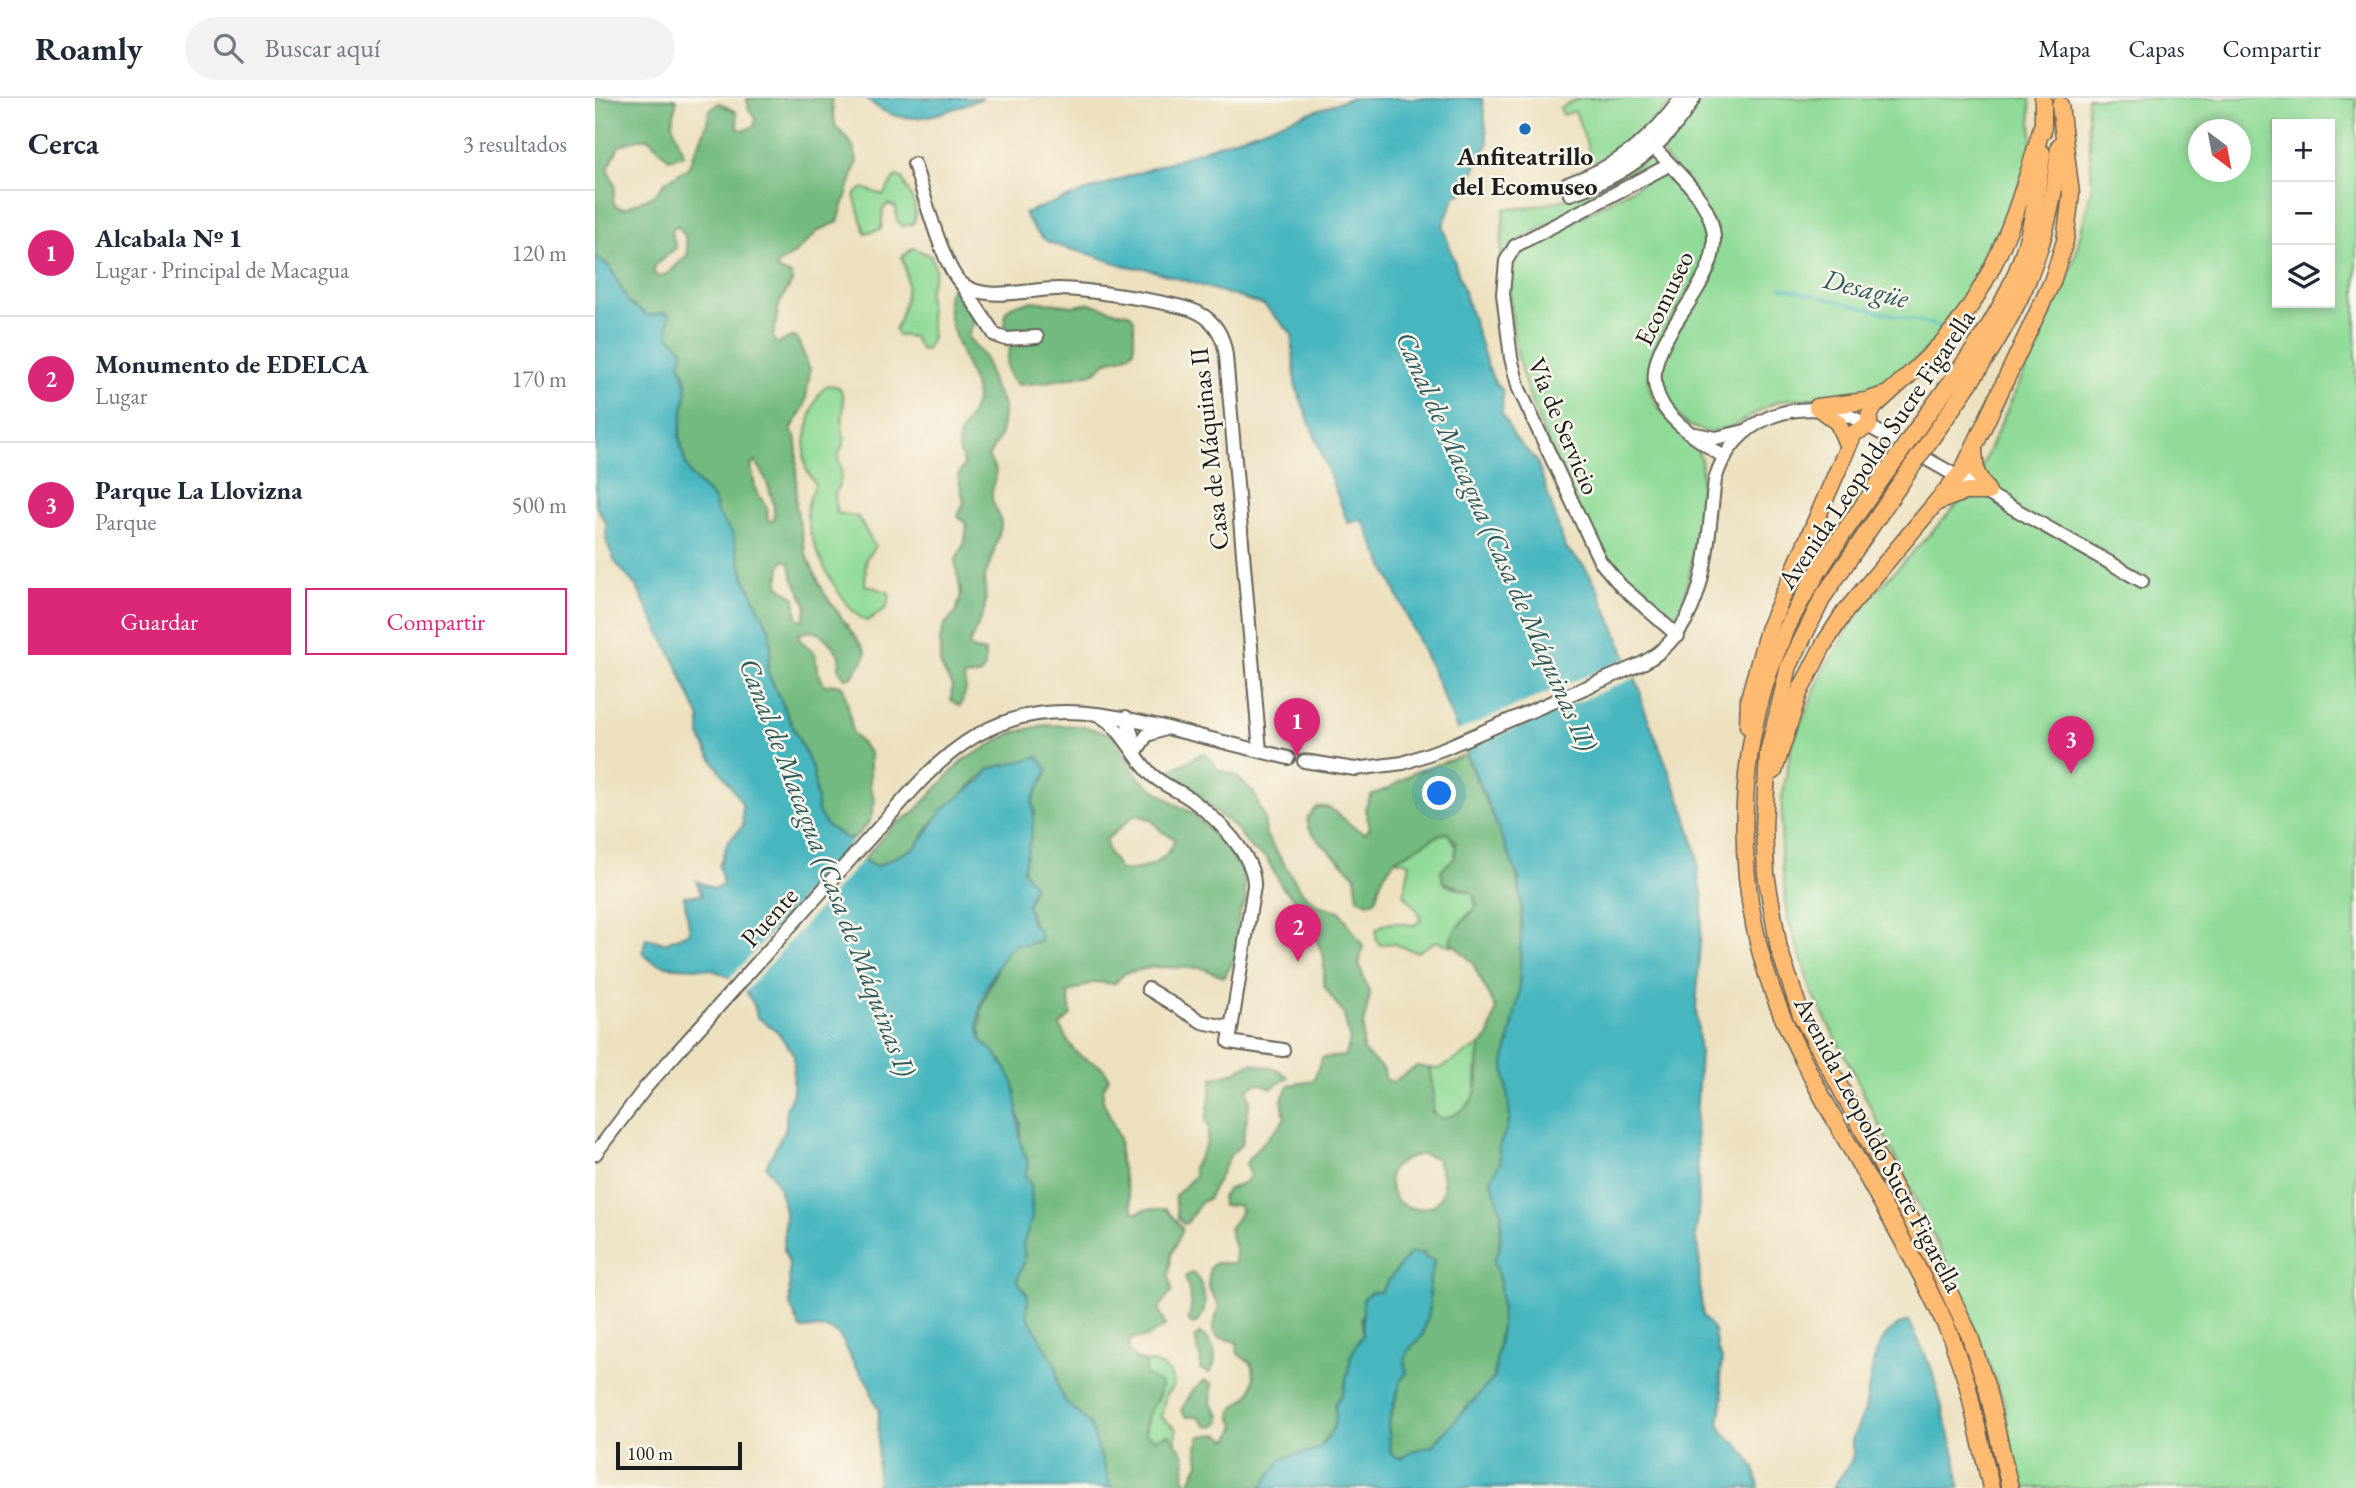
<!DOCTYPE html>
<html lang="es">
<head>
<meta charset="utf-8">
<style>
  :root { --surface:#fff; --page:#f2f2f3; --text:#1f2937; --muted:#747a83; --line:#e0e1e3; --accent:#db2777 }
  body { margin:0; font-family:"EB Garamond",serif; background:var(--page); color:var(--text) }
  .controls { position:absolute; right:21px; top:21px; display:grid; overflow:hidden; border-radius:0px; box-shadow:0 4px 10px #0003 }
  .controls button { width:63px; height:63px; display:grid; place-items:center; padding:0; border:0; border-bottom:2px solid var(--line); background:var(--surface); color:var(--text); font:35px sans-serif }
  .compass { position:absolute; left:1593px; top:21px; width:63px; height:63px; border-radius:50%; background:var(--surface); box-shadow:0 4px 10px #0003; rotate:148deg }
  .scale { position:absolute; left:21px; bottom:18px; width:126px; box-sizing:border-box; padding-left:7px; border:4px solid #1c1c1c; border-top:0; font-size:19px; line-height:24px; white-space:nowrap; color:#1c1c1c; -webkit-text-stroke:5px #fbf7ec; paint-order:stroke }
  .you { position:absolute; left:845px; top:696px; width:24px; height:24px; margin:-18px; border:5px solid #fff; border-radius:50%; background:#1a73e8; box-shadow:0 0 0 10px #1a73e833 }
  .badge { display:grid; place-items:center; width:46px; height:46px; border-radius:50%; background:var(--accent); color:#fff; font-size:23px; font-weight:700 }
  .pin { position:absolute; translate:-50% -58px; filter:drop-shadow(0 2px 4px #0008) }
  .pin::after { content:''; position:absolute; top:37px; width:24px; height:21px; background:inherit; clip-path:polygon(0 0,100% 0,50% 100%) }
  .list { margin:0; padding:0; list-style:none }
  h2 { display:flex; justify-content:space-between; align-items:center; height:91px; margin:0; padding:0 28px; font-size:30px }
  h2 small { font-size:23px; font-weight:400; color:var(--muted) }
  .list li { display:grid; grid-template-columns:46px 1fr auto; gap:21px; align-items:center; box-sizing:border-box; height:126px; padding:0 28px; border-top:2px solid var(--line) }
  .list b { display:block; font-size:26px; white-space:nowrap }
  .list p { margin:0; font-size:23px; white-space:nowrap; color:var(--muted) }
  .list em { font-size:23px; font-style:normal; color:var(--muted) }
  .actions { display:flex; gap:14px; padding:21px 28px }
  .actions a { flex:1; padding:16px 0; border:2px solid var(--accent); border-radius:0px; text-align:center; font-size:24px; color:var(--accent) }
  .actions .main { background:var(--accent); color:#fff }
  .icon { flex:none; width:38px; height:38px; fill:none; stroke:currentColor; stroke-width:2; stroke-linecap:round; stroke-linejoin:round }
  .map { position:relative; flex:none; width:1761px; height:1390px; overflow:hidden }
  header { display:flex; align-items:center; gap:42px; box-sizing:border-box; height:98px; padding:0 35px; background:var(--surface); border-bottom:2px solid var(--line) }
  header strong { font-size:33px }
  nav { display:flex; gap:38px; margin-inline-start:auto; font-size:24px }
  .search { width:490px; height:63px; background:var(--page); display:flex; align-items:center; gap:18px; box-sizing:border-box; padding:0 24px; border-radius:38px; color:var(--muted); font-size:26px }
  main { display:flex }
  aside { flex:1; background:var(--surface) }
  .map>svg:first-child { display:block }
  .green { fill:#8eda96; stroke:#557b59; stroke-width:2; fill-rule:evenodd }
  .forest { fill:#72ba7f; stroke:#476b4e; stroke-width:2; fill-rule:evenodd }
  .water { fill:#47b6bf; stroke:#32696e; stroke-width:2 }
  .pier { fill:#ece0bf }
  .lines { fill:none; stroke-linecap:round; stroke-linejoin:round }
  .stream { stroke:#47b6bf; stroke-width:2.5 }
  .minor-casing { stroke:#656155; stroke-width:16 }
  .major-casing { stroke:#656155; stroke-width:19 }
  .minor { stroke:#fff; stroke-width:12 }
  .major { stroke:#ffbb71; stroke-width:16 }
  .major-bridge-casing { stroke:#656155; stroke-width:19; stroke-linecap:butt }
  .major-bridge { stroke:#ffbb71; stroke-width:16 }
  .poi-dot { fill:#1f6fb2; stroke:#fbf7ec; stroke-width:2.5 }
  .labels { text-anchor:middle; stroke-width:5; stroke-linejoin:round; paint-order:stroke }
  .poi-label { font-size:26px; font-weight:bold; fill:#1c1c1c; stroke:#fbf7ec }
  .street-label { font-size:26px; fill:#1c1c1c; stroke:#fbf7ec }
  .water-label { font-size:28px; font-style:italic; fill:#2d5a5d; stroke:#fbf7ec }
</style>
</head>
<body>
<header>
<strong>Roamly</strong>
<div class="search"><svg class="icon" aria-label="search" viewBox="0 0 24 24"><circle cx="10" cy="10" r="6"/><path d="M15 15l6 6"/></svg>Buscar aquí</div>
<nav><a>Mapa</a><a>Capas</a><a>Compartir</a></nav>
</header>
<main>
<aside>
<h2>Cerca<small>3 resultados</small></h2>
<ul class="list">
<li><span class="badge">1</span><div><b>Alcabala Nº 1</b><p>Lugar · Principal de Macagua</p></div><em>120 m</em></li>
<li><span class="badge">2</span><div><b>Monumento de EDELCA</b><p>Lugar</p></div><em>170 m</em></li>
<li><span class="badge">3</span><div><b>Parque La Llovizna</b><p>Parque</p></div><em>500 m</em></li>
</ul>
<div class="actions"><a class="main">Guardar</a><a>Compartir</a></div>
</aside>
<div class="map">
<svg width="1761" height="1390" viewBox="0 0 1761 1390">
  <rect width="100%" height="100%" fill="#fbf7ec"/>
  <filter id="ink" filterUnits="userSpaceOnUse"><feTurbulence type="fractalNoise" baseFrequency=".0143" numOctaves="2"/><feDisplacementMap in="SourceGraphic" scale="14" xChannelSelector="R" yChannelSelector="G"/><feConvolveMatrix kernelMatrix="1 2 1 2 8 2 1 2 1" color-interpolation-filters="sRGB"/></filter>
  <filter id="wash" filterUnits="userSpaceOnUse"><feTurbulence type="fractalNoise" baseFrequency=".00686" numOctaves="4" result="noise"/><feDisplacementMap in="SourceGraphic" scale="28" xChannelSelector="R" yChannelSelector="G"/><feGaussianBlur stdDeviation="1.57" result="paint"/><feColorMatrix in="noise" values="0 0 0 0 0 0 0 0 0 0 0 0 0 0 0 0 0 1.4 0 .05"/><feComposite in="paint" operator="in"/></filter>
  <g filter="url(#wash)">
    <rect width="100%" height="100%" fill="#ece0bf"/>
    <g class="green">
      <polygon points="984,0 1080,0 1035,48 1000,69 980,13 968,17 965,10"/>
      <polygon points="1105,0 1435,0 1437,43 1432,68 1385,182 1358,225 1288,293 1244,301 1193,301 1177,306 1133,331 1112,334 1092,327 1075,309 1065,277 1071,253 1110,185 1122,131 1065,52"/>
      <path d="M1492,0h269v1390h-338l-14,-87 -57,-137 -96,-197 -38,-72 -25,-76 -7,-64 1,-56 9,-51 32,-78 44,-69 104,-111 102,-226 19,-78zM1682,26h53v179h-53zM1604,32h42v42h-42z"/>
      <path d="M1059,57l7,8 -145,79 -16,23 4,-56c65,-2 95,-24 150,-54z"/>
      <path d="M1070,73c8,6 15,15 22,23 61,68 -34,117 -38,183 -2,42 47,51 52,84 4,23 -12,142 -26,157l-11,1c-14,-13 -30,-26 -43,-40 -24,-24 -36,-57 -51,-87 -39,-85 -65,-138 -59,-234l3,-5z"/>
      <path d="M301,78l6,2c6,14 19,31 11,46l-11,2 -5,-6 -1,-13 -8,-3 -5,5 -2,20 -16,4 -11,-38 9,-7 20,7z"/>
      <path d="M318,150l18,8 5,13 -8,24 4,45 -7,13 -4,-1 -8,-13 -15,-2 -3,-5c10,-22 17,-49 7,-73z"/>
      <path d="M233,287l11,2c11,18 -2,33 6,52l-7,18 4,18 -7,20 2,18 21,4 17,30 -9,11 -1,27 23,7 2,3 -4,13 -19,13c-25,-10 -61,-82 -60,-109 0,-9 5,-19 8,-27 -2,-8 -9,-13 -10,-20 -3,-18 6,-70 23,-80z"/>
      <path d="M853,735l10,18 -5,10 -7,4v20l27,8 3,15 -12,10 -14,23 2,5 -16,-5 -19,11 -26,-9 -11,2 -4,-6v-9c11,-11 24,-6 38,-5l7,-5 -4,-10 -13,-16 6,-31 -15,-3 46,-26z"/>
      <path d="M888,945l-7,26v25l-14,18 -18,7 -7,-1c-11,-14 -2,-36 -8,-50h12z"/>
      <path d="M551,1264c17,2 26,8 28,24l-8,8 -5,23 15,12v15l-5,-7 -16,2 -10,-6 6,-28 -4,-28 -4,-6z"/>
    </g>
    <g class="forest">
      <path d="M0,0l82,1 -5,24 12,32 -15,4 -20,-20h-11l-19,7 -11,23 7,17 -2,15 4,6 8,1 31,-14 9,-12 23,-14 17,-38 5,-20 9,-7 17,9 2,16 6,3 10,-5 2,-7 -7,-9 -2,-12h84l4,27 18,21 4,15 -19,61 -19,8 -25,24 -17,11v5l13,4 3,6 -14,24 -6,34 4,6 14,-7 6,1 13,32 -5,35 -14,25 6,10 -1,66 10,49 18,38 42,59c-1,10 -10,15 -13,24l-8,2 -6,-8 1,-14c-11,-15 -22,-32 -42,-21l1,4 16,14 2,16 7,16 15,-1 4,3c4,16 9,30 9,46l18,20v34l5,13 -5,21 -15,17 -8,1 -21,-14 -8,-13 -5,-42 -46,-99 4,-23 -2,-19 -25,-52 -12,-44 -15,-20 -4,-15 -22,-22 -6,-14 -6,-26 8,-48 -1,-11 -18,-43 -3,-22 -16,4 -20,-13 -19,-36 -15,-11zM82,127l8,11 3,18 -19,19 -10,4 -5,-3 1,-9 21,-17 -5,-17zM161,364c8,10 24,48 16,60l-4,-1 -1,-14 -11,-15 -5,-26zM189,462l6,3 2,12 15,31 -4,15 -6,-4 -2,-19 -17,-13 2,-18z"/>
      <path d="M358,188c10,5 16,22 22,32l-7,19 17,21 8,28 11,19 -4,32 -12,20 8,13c-1,10 -5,19 -4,28 1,10 10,17 9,27 0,5 -14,48 -17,53 5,35 -2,36 -15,67l3,4 13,3v15l-5,8 -16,2 2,14 -6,15 -9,-6 1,-14 -12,-22v-24l5,-16 10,-10 4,-11 2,-10 -6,-31 10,-20 2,-17 -9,-9 6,-14 -6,-26 6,-11c-1,-10 -8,-15 -5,-26 4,-17 22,-31 16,-51 -6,-22 -40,-82 -22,-102z"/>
      <path d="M438,203l41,5 16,-3 27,9 12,1 5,6v31c-12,12 -20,6 -29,13 -5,4 -7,8 -13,10 -12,3 -68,14 -76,11 -14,-13 -10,-25 -4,-42l-7,-13v-16l8,-8z"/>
      <path d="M449,627l39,1 30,9 27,44 35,25 18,9 35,37 15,22 3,30 -6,9 -3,15 3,11 -1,16 -15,24 -22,-9 -48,-1 -29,6 -11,11 -20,-2 -26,11 3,22 -11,11c5,9 11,23 19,29 12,9 24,7 30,23l-6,11v12l16,37 1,23 13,50 4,2 9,-4h20l17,20 -12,26 -2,20 3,16 -13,17 6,18 -18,11 -16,2 -3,11 8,9 10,3 -1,12 16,10c0,18 -18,28 -16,49l10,6 14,-5c16,22 17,17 15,46l3,3 3,-1 9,-19 -2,-16 4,-11 17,-2 11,6 7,-14c-12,-18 2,-18 12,-30 5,-6 8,-26 3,-32 -3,-5 -9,-6 -13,-10l-1,-12 -20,-5 -4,-7 6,-24 -11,-19 2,-20 6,-4h19l1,-12 -7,-22 13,-18 -4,-6 -15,1 -2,-7 6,-9 20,-9 3,-7 -4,-11c9,-16 28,-28 39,-45l-3,-19 7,-14 24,-4 9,-23 23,-2 5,-16 -6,-25 -20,-29v-29l-22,-50 -20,-20 -16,-30 -14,-7 -15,-21 -56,-46 -12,-4 -3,-6 37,-20 9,7 6,10 17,5 19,18 10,24 2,18 36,57 16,13 22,6 23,35 -4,19 11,29 -7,31v26l21,19 1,8 7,4 25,-16 12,2 5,25 -2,19 9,7c40,-10 36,-32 38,-65 1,-9 7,-12 10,-19 3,-9 4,-18 7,-26l-24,-47 -22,-21c8,-22 22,-23 27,-36l-4,-12 -30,-11 -2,-12 14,-12 1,-15 -8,-10 -7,1 -46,26 -13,18 -7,23 -7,2 -10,-5 -3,-23 -37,-35 -9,-12 -2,-10 10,-11c18,-5 31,22 48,26l5,-5 -5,-20 6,-13 18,-7 26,-16 50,-17 50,110 7,43 -3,87 -15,69 7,54 -12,30 1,15 -9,17 11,33 -3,37 -5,10 6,23 2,34 -8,61 -62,68 -36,13 -5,-5 -3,-30 10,-31 7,-40 18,-18c0,-9 4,-14 6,-22 3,-23 -4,-26 6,-51l-10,-4 -1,-5 -15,1 -48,63 2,17 -11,19 -9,40 -8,11 2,19 -20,27 -34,8 -22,30h-150l-21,-64 -25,-23 -7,-15 -2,-21 -29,-49 1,-20 -11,-16 8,-21 -2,-15 9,-25 -1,-34 -6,-9 3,-15 -8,-11 1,-27 -19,-62 -19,-18 -3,-14 2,-23 20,-50 13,-12 25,-3 -13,-36 7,-19 -11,-16 12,-58 -3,-11 9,-22 -52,-10 -58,54 -15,24 -40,20 -14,-6 31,-36 20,-11 49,-53 50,-28zM540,717l16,4 10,12 14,8c-7,23 -34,33 -55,31l-12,-19 -2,-11c2,-2 27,-24 29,-25zM826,1056l15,4c4,10 9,21 7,32 -4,23 -32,22 -46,11 -17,-28 -5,-38 24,-47z"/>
      <polygon points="656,965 684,972 693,979 677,990 663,985 652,991 655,1002 647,1046 636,1056 613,1101 606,1104 592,1125 588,1126 583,1120 580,1098 600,1078 598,1070 611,1047 614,1030 611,1023 618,980 641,974"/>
      <path d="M597,1175c15,11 19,44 0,52l-4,-6c7,-15 1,-28 -3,-42z"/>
      <path d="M605,1235c13,8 21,27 9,40l-9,-4 1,-9 -6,-22z"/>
      <polygon points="610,1283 617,1286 616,1305 625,1318 624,1325 618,1329 611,1328 603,1319 591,1319 586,1313 598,1292"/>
    </g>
    <g class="water">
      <path d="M271,0h117c-42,15 -80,36 -117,0z"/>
      <path d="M756,0h131l6,46 -25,48 -8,4 -12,30 45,141 7,16 8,8 -1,23 13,24 22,23 28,86 19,19 12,19 44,104 2,14 42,106 13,45 2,30 4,12 -7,113 4,44 -4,67 3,84 -4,33 4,11 1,43 3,25 11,15 3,18 5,10 -2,18 3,19 -4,27 6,12 12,8 18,25 4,20h-498l22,-30 34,-8c15,-17 21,-22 18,-46l8,-11 9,-40 11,-19v-35l8,-7h9l29,-38 15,-1 1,5 10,3c-10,26 -3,29 -6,52 -2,8 -6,13 -6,22 -13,13 -22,19 -16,38l-6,7 -13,44 3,30 10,5 11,-8 20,-5 62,-68 8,-61 -2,-34 -6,-23 5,-10 3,-37 -11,-33 9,-17 -1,-15 11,-30 -6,-54 15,-69 3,-87 -3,-29 -81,-195 -75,-164 -15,3 -53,-139 -3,-50 -28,-29 -120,-37c-22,0 -38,-10 -59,-15 -33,-9 -43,-7 -61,-40z"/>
      <path d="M0,158l15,11 19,36 20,13 16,-4 4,3 -1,19 16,17 -4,11 7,26 -8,48 6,26 6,14 22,22 4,15 15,20 12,44 25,52 2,19 -4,23 46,99 5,42 8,13 21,14h8l5,20 16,8 40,-20 27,-38 39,-30 7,-10 49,-12 10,13 -16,31c6,18 -5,50 -9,69l11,16 -7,19 5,21 6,3 3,10 -14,6 -12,-1c-20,18 -46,70 -33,97 2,4 9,7 12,11 6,6 16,23 19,31 9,25 1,57 15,78l-3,15 6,9 1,34 -9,25 2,15 -8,21 11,16 -1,20 29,49 2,21 7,15 25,23 21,64h-234l2,-79c-7,-9 -7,-20 -13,-29 -4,-6 -10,-11 -13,-18 -14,-31 -14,-36 -52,-33l-11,-24 -1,-41 -5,-14 1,-39 -6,-24 -13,-21 20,-38v-19l7,-16 1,-38 -17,-24 -20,-14 -3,-12 -14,-24c-11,-1 -15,-7 -25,-10 -21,-8 -59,4 -72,-19l3,-14 19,5 25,-11 -6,-36 18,-1 -6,-14 19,8 8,-6 -4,-17 9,-24 15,-16 -1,-23 -34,-50 -8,-17v-17l-23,-53 -41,-80 -21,-24 -9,-22v-17l-10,-17z"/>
      <path d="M1314,1223l22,46 24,88 5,33h-127c6,-12 17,-20 20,-32 1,-5 -2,-11 -1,-16 3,-10 10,-20 13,-31 7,-31 5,-77 44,-88z"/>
    </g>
    <g class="pier">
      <polygon points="1036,559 1044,578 865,654 858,635"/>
      <polygon points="262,738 269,760 149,895 143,886 131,885"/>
    </g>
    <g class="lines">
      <polyline class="stream" points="1186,189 1347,229"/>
    </g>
  </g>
  <g filter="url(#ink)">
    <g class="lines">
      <defs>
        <g id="minor">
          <path d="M1086,0c-29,42 -66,70 -114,86l3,10c53,-17 96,-48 124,-96"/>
          <path d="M1051,41c22,25 61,56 67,90 13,66 -98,122 -43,186 15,17 37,30 55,43"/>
          <path d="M319,66c9,26 29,103 47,119 23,20 67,6 95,6 22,-1 126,14 143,24 17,9 25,25 27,43l34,395"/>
          <polyline points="1074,67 920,148 911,163 908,196 916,260 924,291 1005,463 1026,488 1083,538"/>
          <polyline points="366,185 400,237 411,241 442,239"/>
          <polyline points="1100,336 1121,340 1150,333"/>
          <path d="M502,616c26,14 35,41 54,60 12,12 28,16 41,26 24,18 63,55 62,86l-25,156 54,8"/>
          <polyline points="531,619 542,652"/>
          <polyline points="542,652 552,637 570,631"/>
          <path d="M709,663l51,8 48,-6 42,-15 198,-85c66,-36 63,-117 72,-183 17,-62 83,-85 139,-62l288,163"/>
          <polyline points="553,891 607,924 636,930"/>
          <path d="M0,1056l51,-67 271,-302c83,-90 154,-82 262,-54 37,9 73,18 109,27"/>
        </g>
        <g id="major">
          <polyline points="1448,33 1448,0"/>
          <polyline points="1222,309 1271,303 1289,297"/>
          <polyline points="1222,309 1243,325 1253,349"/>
          <path d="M1318,336c33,-47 73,-94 97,-147 20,-42 27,-88 32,-134"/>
          <path d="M1333,345c70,-100 122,-170 131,-297"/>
          <polyline points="1379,353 1381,374 1393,394"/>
          <path d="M1303,358c-37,53 -78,106 -107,164 -62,125 -61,283 -3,409 49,105 116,202 163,308l16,46 24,105"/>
          <polyline points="1318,367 1228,499 1194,568 1173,655 1169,728 1171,776 1184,851 1206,917 1346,1177 1374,1236 1392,1290 1415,1390"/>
          <polyline points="1345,403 1369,394 1393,394"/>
          <path d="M1153,628l1,-28 19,-68 86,-197 15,-7v-10l5,-9c23,-22 49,-43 70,-66 53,-61 78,-142 99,-218"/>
          <polyline points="1179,673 1204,595 1229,546 1249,515 1368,372 1457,184 1470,143 1476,96 1465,7"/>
        </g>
      </defs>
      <use href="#minor" class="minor-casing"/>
      <use href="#major" class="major-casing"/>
      <use href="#minor" class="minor"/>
      <use href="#major" class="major"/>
      <defs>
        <g id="major-bridge">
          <polyline points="1303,358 1318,336"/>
          <polyline points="1318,367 1333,345"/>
        </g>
      </defs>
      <use href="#major-bridge" class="major-bridge-casing"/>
      <use href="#major-bridge" class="major-bridge"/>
    </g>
  </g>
  <circle class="poi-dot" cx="930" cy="31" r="7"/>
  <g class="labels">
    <g class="poi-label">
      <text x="930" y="67">Anfiteatrillo<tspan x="930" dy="30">del Ecomuseo</tspan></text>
    </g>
    <g class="street-label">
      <text transform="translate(1069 200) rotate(-64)" y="9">Ecomuseo</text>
      <text transform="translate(969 328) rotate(67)" y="9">Vía de Servicio</text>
      <text transform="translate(614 351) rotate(-96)" y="9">Casa de Máquinas II</text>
      <text transform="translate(1281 351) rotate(-56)" y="9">Avenida Leopoldo Sucre Figarella</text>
      <text transform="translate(174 819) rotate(-48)" y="9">Puente</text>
      <text transform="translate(1284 1046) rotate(62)" y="9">Avenida Leopoldo Sucre Figarella</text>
    </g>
    <g class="water-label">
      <text transform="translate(1271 190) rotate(14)" y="10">Desagüe</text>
      <text transform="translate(902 443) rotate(66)" y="10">Canal de Macagua (Casa de Máquinas II)</text>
      <text transform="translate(233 769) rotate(69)" y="10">Canal de Macagua (Casa de Máquinas I)</text>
    </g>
  </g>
</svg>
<div class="controls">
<button>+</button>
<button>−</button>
<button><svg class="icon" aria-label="layers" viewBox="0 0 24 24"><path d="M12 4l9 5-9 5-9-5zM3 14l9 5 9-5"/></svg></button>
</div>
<svg class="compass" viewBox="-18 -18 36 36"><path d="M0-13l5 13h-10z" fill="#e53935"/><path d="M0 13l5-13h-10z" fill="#747a83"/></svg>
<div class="scale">100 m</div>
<div class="you"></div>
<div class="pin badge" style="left:702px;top:658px">1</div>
<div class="pin badge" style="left:703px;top:864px">2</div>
<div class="pin badge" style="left:1476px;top:676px">3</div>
</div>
</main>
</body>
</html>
